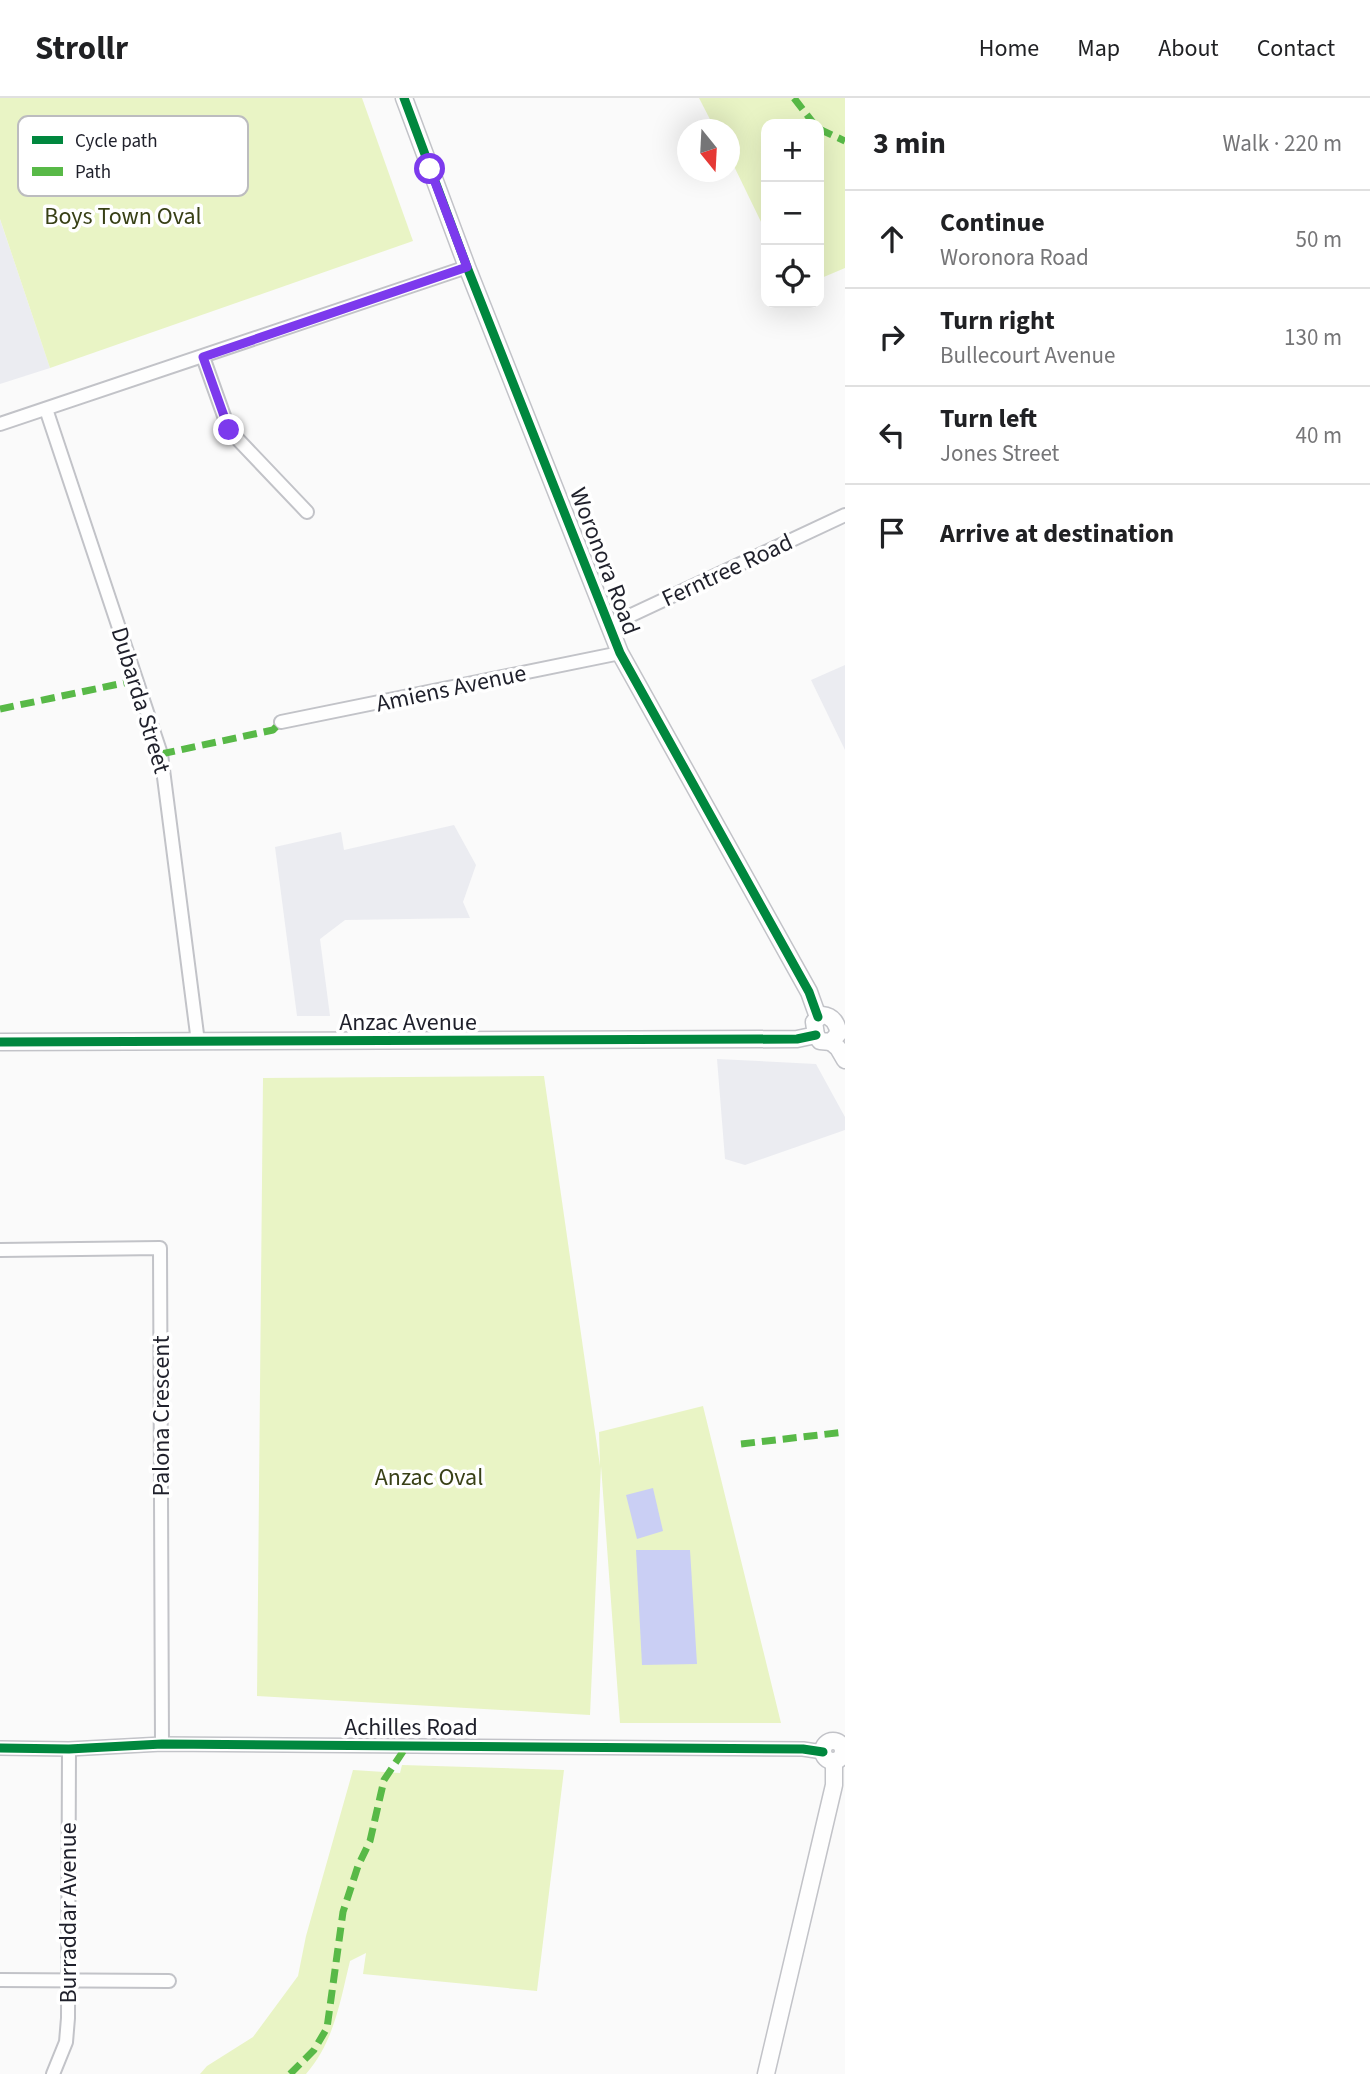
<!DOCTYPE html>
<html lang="en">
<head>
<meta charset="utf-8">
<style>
  :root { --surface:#fff; --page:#f2f2f2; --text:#202124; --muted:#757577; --line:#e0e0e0 }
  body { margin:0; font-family:"Source Sans 3",sans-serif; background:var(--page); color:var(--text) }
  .controls { position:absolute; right:21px; top:21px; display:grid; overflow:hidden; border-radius:14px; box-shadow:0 7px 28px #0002 }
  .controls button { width:63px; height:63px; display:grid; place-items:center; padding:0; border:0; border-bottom:2px solid var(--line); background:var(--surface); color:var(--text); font:35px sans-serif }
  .compass { position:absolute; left:677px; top:21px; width:63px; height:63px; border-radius:50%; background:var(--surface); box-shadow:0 7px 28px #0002; rotate:162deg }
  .stop { position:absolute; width:21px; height:21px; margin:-16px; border:5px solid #7c3aed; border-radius:50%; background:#fff }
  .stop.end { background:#7c3aed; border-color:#fff; box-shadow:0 2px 7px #0008 }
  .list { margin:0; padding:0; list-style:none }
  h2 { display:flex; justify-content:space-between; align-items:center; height:91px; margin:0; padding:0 28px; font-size:30px }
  h2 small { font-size:23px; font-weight:400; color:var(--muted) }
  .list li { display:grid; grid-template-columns:46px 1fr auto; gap:21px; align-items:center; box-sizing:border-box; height:98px; padding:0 28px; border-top:2px solid var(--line) }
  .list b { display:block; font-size:26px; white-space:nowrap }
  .list p { margin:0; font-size:23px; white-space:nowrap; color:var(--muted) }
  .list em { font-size:23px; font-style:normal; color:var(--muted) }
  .icon { flex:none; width:38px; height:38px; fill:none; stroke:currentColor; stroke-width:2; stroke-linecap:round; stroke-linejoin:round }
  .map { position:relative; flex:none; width:845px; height:1976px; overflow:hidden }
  header { display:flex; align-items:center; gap:42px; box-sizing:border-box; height:98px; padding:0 35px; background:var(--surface); border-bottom:2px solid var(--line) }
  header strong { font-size:33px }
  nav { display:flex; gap:38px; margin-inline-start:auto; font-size:24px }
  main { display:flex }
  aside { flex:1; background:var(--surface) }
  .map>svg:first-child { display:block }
  .built { fill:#ebecf1 }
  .green { fill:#e9f4c5 }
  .water { fill:#cacff4 }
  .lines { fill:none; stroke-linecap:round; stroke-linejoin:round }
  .minor-casing { stroke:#c2c3c8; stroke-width:16 }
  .tertiary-casing { stroke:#c2c3c8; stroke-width:19 }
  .minor { stroke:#fefefe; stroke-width:12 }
  .tertiary { stroke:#fefefe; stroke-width:16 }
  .quiet { stroke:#58b947; stroke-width:7; stroke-dasharray:14 7; stroke-linecap:butt }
  .cycleway-casing { stroke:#fff; stroke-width:13 }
  .cycleway { stroke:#00873e; stroke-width:9 }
  .route { stroke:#7c3aed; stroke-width:9 }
  .labels { text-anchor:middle; stroke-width:7; stroke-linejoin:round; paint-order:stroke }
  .park-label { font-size:24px; fill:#384016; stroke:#fff }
  .street-label { font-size:24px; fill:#1f202b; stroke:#fff }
  .key { fill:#fff; stroke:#bcbcbf; stroke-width:2 }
  .key-label { font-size:19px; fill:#1f202b }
</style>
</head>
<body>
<header>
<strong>Strollr</strong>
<nav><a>Home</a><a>Map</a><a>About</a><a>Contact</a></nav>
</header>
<main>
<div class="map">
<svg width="845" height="1976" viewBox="0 0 845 1976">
  <rect width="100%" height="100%" fill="#fafafa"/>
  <g class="built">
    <polygon points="0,121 50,270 0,286"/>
    <polygon points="845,567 845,652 811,582"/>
    <polygon points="454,727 476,767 463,804 470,820 345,822 320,841 330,918 297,918 275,749 341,734 344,752"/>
    <polygon points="717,961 816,966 845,1019 845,1032 745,1067 725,1061"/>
  </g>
  <g class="green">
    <polygon points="0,0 362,0 413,143 50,270 0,121"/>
    <polygon points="699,0 845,0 845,170 819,181 819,26 766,26 766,134 730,60 730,32 715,31"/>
    <polygon points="544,978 600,1368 599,1334 703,1308 781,1625 620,1625 601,1368 590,1617 257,1598 263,980"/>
    <path d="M402,1667l162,5 -27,221 -174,-17 3,-21 -16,8c-10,41 -16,81 -44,113h-106l7,-8 46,-29 45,-61 8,-40 47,-166 47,3z"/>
  </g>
  <g class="water">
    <polygon points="653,1390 663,1433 637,1441 626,1397"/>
    <polygon points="636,1452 690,1452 697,1566 642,1567"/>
  </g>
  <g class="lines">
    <defs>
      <g id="minor">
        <polyline points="203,259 229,332 307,414"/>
        <polyline points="46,311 161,656 198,944"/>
        <polyline points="0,326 467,169"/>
        <polyline points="608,528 845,417"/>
        <polyline points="281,624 620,555"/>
        <polyline points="0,1152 160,1150 162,1646"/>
        <polyline points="0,1650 69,1651 162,1646 803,1651 823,1654"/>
        <polyline points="0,1882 169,1883"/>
        <polyline points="53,1976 66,1944 68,1920 69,1651"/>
      </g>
      <g id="tertiary">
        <polyline points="404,0 467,169 620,555 809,894 818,919"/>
        <path d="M822,917c11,1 16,9 16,19l-7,8 -11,-1 -4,-6 -2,-13z"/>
        <polyline points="0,944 797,941 816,937"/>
        <polyline points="831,944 838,950 845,962"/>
        <circle cx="833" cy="1653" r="10"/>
        <polyline points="766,1976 834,1687 834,1663"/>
      </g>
    </defs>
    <use href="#minor" class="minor-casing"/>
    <use href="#tertiary" class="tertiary-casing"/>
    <use href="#minor" class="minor"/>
    <use href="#tertiary" class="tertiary"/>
    <g class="quiet">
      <polyline points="794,0 814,26"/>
      <polyline points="819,31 845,43"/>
      <polyline points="0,611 138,582"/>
      <polyline points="161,656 273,632 281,624"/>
      <polyline points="741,1346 845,1334"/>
      <polyline points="290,1976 314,1952 327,1930 343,1814 358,1768 370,1743 384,1682 406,1649"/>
    </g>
    <defs>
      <g id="cycleway">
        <polyline points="404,0 467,169 620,555 809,894 818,919"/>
        <polyline points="0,944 797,941 816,937"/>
        <polyline points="0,1650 69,1651 162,1646 803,1651 823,1654"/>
      </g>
    </defs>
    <use href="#cycleway" class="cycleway-casing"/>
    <use href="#cycleway" class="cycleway"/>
  </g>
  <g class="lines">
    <polyline class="route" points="229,332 203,259 467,169 430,71"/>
  </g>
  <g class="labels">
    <g class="park-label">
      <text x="123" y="126">Boys Town Oval</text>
      <text x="429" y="1387">Anzac Oval</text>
    </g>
    <g class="street-label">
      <text transform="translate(605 463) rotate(69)" y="8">Woronora Road</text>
      <text transform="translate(727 472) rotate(-25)" y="8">Ferntree Road</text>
      <text transform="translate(451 590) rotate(-12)" y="8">Amiens Avenue</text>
      <text transform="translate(141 602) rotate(73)" y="8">Dubarda Street</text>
      <text x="408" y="932">Anzac Avenue</text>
      <text transform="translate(161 1318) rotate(-90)" y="8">Palona Crescent</text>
      <text x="411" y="1637">Achilles Road</text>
      <text transform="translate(68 1815) rotate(-90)" y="8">Burraddar Avenue</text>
    </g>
  </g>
  <rect x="18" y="18" width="230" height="80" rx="10" class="key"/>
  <rect x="32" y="38" width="31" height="8" fill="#00873e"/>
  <rect x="32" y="69" width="31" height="9" fill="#58b947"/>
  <g class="key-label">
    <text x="75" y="49">Cycle path</text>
    <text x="75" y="80">Path</text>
  </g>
</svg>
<div class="controls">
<button>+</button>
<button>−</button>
<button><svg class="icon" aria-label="locate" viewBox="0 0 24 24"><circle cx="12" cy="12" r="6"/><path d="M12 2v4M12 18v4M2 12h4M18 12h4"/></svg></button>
</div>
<svg class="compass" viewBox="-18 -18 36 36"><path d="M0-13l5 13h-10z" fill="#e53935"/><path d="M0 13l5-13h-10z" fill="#757577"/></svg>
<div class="stop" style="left:430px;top:71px"></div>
<div class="stop end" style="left:229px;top:332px"></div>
</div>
<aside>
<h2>3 min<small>Walk · 220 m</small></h2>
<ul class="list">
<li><svg class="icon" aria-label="ahead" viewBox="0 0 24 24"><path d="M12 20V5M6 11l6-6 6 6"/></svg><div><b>Continue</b><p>Woronora Road</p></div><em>50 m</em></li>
<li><svg class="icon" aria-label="right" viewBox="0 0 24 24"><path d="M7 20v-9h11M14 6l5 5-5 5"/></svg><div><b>Turn right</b><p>Bullecourt Avenue</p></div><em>130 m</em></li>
<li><svg class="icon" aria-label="left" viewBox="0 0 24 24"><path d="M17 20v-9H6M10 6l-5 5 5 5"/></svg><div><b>Turn left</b><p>Jones Street</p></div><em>40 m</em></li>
<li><svg class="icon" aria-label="arrive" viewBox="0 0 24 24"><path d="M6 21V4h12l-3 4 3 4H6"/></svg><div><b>Arrive at destination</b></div></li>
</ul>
</aside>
</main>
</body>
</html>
